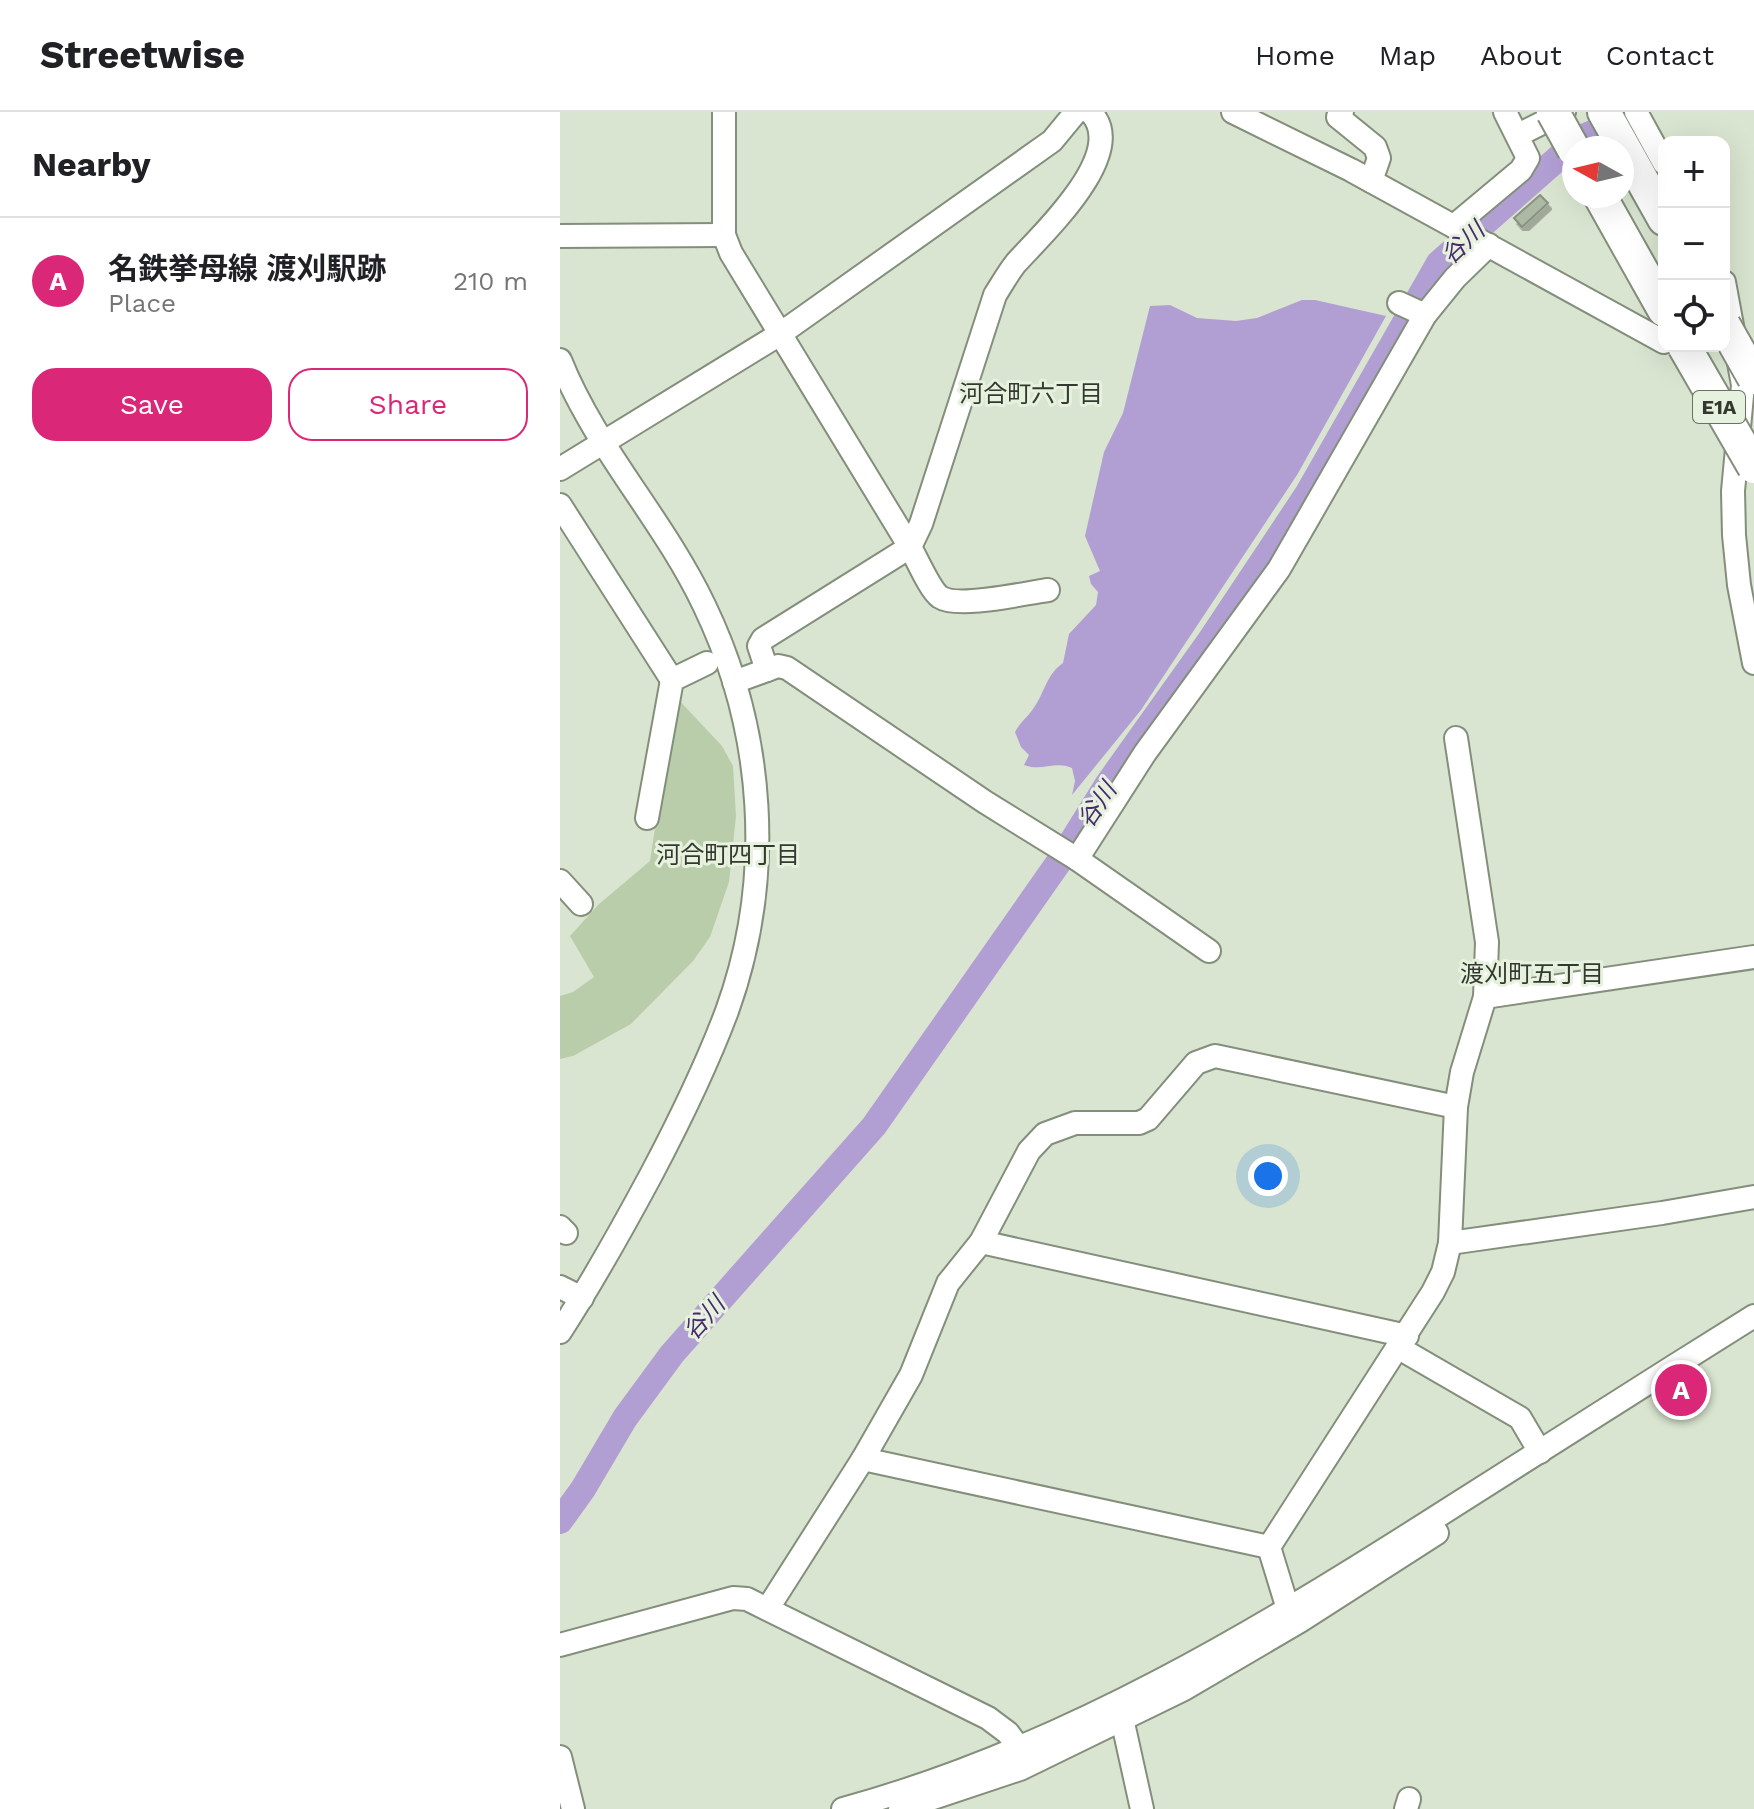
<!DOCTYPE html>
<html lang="en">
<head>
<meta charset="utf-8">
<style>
  :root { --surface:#fff; --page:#f6f6f6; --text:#202124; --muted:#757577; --line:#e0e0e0; --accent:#db2777 }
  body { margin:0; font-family:"Work Sans","Noto Sans JP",sans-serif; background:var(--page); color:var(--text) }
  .controls { position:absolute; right:24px; top:24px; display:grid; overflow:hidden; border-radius:16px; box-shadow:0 8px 32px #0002 }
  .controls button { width:72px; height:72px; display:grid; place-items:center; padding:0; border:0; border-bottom:2px solid var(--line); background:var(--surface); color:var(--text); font:40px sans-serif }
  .compass { position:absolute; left:1002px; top:24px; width:72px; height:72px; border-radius:50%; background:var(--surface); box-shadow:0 8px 32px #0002; rotate:278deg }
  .you { position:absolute; left:708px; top:1064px; width:28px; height:28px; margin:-20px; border:6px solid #fff; border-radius:50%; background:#1a73e8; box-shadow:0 0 0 12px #1a73e833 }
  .badge { display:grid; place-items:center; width:52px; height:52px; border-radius:50%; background:var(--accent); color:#fff; font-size:26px; font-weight:700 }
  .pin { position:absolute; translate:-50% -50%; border:4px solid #fff; box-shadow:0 2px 8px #0006 }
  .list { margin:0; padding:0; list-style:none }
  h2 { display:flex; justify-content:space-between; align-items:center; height:104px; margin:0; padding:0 32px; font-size:34px }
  h2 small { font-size:26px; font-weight:400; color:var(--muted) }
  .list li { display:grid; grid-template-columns:52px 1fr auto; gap:24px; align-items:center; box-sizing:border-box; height:128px; padding:0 32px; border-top:2px solid var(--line) }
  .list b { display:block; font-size:30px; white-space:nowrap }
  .list p { margin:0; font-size:26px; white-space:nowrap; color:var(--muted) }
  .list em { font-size:26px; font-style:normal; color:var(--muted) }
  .actions { display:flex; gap:16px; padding:24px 32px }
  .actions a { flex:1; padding:18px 0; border:2px solid var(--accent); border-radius:24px; text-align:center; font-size:28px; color:var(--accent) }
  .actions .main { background:var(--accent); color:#fff }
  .icon { flex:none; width:44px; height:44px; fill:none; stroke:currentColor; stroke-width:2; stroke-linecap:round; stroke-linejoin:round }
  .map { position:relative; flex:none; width:1194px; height:1697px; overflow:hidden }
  header { display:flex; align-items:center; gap:48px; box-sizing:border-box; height:112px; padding:0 40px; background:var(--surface); border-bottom:2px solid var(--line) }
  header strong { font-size:38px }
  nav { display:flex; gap:44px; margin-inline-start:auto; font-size:28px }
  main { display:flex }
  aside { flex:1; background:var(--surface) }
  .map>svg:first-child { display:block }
  .green { fill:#b9cdaa }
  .water { fill:#b19ed3 }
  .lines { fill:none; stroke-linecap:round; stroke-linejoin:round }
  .river { stroke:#b19ed3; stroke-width:26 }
  .building { fill:#adb9a5; stroke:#87927f; stroke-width:2; filter:url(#shadow) }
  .minor-casing { stroke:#838e7b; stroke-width:26 }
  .highway-casing { stroke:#838e7b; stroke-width:36 }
  .minor { stroke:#fff; stroke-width:22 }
  .highway { stroke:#fff; stroke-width:32 }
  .highway-bridge-casing { stroke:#838e7b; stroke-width:36; stroke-linecap:butt }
  .highway-bridge { stroke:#fff; stroke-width:32 }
  .labels { text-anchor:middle; stroke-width:6; stroke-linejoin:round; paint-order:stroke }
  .shield { fill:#e6f2dd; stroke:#697064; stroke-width:2 }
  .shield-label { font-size:20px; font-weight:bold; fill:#333830 }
  .water-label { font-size:24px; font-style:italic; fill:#472a6b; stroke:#e6f2dd }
  .neighbourhood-label { font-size:24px; fill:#333830; stroke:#e6f2dd }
</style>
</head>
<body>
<header>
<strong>Streetwise</strong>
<nav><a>Home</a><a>Map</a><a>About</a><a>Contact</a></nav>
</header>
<main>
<aside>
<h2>Nearby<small></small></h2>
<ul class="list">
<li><span class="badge">A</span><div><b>名鉄挙母線 渡刈駅跡</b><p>Place</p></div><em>210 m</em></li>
</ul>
<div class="actions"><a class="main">Save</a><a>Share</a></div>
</aside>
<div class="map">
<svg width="1194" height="1697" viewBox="0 0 1194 1697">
  <defs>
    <filter id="shadow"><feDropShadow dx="3.5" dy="6" stdDeviation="0" flood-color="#0004"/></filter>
  </defs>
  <rect width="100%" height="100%" fill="#d9e5d0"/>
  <polygon class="green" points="115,584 162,634 173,654 176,704 169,770 150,825 133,849 71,912 13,944 0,947 0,884 13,880 34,865 10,824 38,793 90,749"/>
  <path class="water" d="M742,188h13l71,16 -89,159 -156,235 -69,85 3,-14 -3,-13c-17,-8 -30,4 -48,-3l5,-10 -8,-8 -6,-15c5,-10 14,-16 20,-26 10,-15 12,-32 28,-43l6,-29 27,-29 2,-13 -7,-8 -2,-8 11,-5 -15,-35 19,-84 19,-39 27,-107 20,-1 27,13 39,3 21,-3z"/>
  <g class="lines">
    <polyline class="river" points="0,1409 23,1377 65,1306 112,1242 314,1014 501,747 547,673 651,527 748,381 879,151 1021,26 1070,5"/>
  </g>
  <polygon class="building" points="980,83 988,91 962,115 954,106"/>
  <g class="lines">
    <defs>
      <g id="minor">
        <polyline points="164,0 164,123 171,141 350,435 203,527 199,534 207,558"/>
        <polyline points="673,0 791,58 1104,230"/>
        <polyline points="782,0 778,5 815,35 819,46 811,69"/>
        <polyline points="1076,0 1104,51"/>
        <polyline points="958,23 1004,0"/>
        <polyline points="894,114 961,58 968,46 945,0"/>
        <polyline points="0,124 164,123"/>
        <polyline points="1164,170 1183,273 1173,379 1174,423 1179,473 1194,551"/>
        <polyline points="839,191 865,203"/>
        <path d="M0,248c35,88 103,159 144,245 61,126 71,273 23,406 -21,56 -48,111 -76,164 -29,54 -58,106 -91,157"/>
        <polyline points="0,357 220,222 492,29 516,0"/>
        <polyline points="0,393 112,568"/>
        <path d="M488,478c-23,3 -90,19 -108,7 -10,-7 -23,-38 -30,-50l11,-23 74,-229c7,-11 13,-22 21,-32 26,-29 115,-111 74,-151"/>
        <polyline points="174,570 218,554 227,556 425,690 517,747 649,839"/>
        <polyline points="87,706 112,568 147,551"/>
        <polyline points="517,747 585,641 719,457 865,203 895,166 929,133"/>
        <polyline points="0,769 21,792"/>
        <polyline points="925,885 1194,845"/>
        <polyline points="0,1115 6,1121"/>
        <polyline points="421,1130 847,1224"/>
        <polyline points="890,1131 1102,1101 1194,1085"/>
        <polyline points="0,1175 22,1186"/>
        <polyline points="839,1236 960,1306 980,1340"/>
        <polyline points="303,1347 709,1435"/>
        <polyline points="709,1435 873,1180 883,1160 890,1131 896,995 902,960 925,885 927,830 896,626"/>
        <polyline points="709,1435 728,1497"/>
        <polyline points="208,1496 303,1347 351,1263 388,1171 421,1130 469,1039 485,1022 515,1011 579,1011 588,1007 636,951 655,944 896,995"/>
        <polyline points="0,1533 173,1486 187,1487 428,1606 448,1621 459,1636"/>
        <polyline points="559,1593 582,1697"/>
        <polyline points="0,1645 13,1697"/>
        <path d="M283,1697c221,-60 418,-180 609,-302 101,-64 201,-128 302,-191"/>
        <polyline points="340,1697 460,1657 624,1577 740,1509 877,1421"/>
        <polyline points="846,1697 849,1687"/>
      </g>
      <g id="highway">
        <polyline points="1044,0 1104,107"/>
        <polyline points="1040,84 1104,198"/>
      </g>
    </defs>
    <use href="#minor" class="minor-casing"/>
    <use href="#highway" class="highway-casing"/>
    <use href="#minor" class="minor"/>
    <use href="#highway" class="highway"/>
    <defs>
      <g id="highway-bridge">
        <polyline points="993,0 1014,38"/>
        <polyline points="1164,213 1194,266"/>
        <polyline points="1124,234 1194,355"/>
      </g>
    </defs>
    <use href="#highway-bridge" class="highway-bridge-casing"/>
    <use href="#highway-bridge" class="highway-bridge"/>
  </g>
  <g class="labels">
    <rect class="shield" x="1133" y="279" width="52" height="32" rx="6"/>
    <g class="shield-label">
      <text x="1159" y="302">E1A</text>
    </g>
    <g class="water-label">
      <text transform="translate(903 131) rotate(-43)" y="8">谷川</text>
      <text transform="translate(537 693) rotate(-56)" y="8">谷川</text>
      <text transform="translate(144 1206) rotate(-48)" y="8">谷川</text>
    </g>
    <g class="neighbourhood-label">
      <text x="471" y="290">河合町六丁目</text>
      <text x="168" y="751">河合町四丁目</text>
      <text x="972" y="870">渡刈町五丁目</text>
    </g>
  </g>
</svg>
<div class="controls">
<button>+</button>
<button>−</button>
<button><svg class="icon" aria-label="locate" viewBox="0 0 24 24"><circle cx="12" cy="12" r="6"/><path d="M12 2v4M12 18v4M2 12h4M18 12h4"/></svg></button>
</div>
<svg class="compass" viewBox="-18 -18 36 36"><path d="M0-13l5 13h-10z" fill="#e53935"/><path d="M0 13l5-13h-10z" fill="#757577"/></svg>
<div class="you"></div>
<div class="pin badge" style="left:1121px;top:1278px">A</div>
</div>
</main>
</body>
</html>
